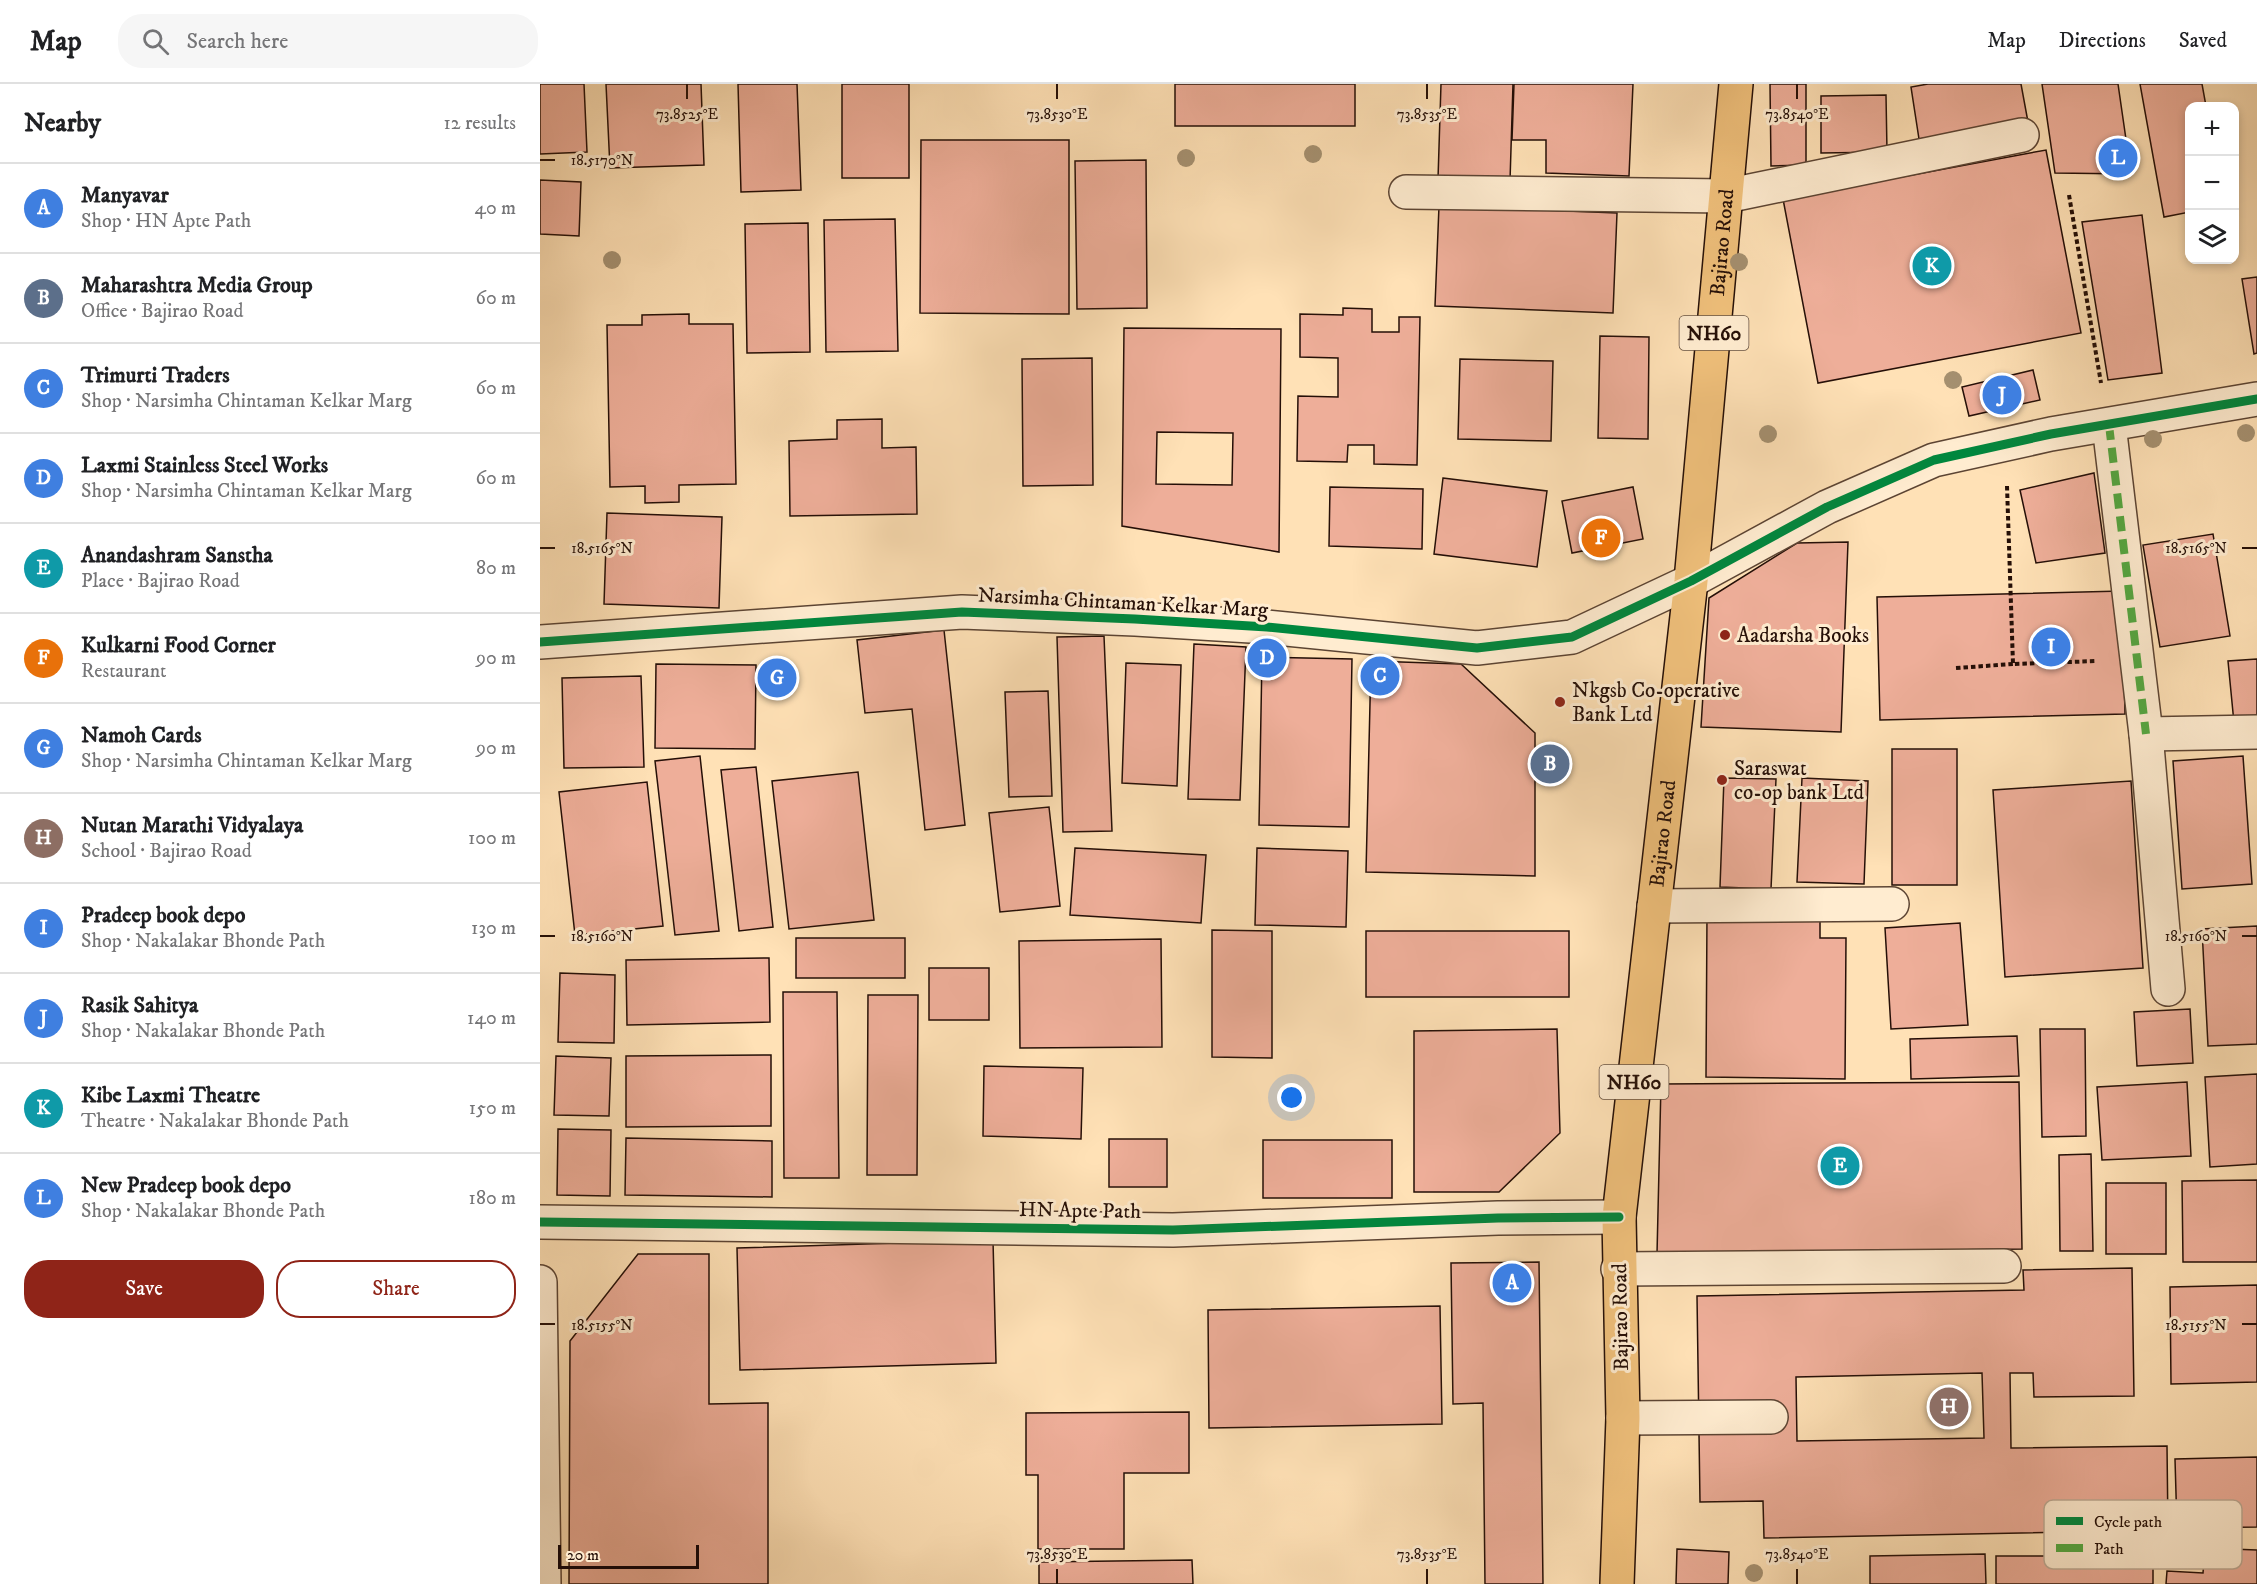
<!DOCTYPE html>
<html lang="en">
<head>
<meta charset="utf-8">
<style>
  :root { --surface:#fff; --page:#f6f6f6; --text:#202124; --muted:#757577; --line:#e0e0e0; --accent:#8f2418 }
  body { margin:0; font-family:"IM FELL DW Pica",serif; background:var(--page); color:var(--text) }
  .controls { position:absolute; right:18px; top:18px; display:grid; overflow:hidden; border-radius:12px; box-shadow:0 3px 9px #0003 }
  .controls button { width:54px; height:54px; display:grid; place-items:center; padding:0; border:0; border-bottom:2px solid var(--line); background:var(--surface); color:var(--text); font:30px sans-serif }
  .scale { position:absolute; left:18px; bottom:15px; width:141px; box-sizing:border-box; padding-left:6px; border:3px solid #250f07; border-top:0; font-size:16px; line-height:21px; white-space:nowrap; color:#250f07; -webkit-text-stroke:4px #ffecd0; paint-order:stroke }
  .you { position:absolute; left:752px; top:1014px; width:21px; height:21px; margin:-15px; border:4px solid #fff; border-radius:50%; background:#1a73e8; box-shadow:0 0 0 9px #1a73e833 }
  .badge { display:grid; place-items:center; width:39px; height:39px; border-radius:50%; background:var(--accent); color:#fff; font-size:20px; font-weight:700 }
  .pin { position:absolute; translate:-50% -50%; border:3px solid #fff; box-shadow:0 2px 6px #0006 }
  .list { margin:0; padding:0; list-style:none }
  h2 { display:flex; justify-content:space-between; align-items:center; height:78px; margin:0; padding:0 24px; font-size:26px }
  h2 small { font-size:20px; font-weight:400; color:var(--muted) }
  .list li { display:grid; grid-template-columns:39px 1fr auto; gap:18px; align-items:center; box-sizing:border-box; height:90px; padding:0 24px; border-top:2px solid var(--line) }
  .list b { display:block; font-size:22px; white-space:nowrap }
  .list p { margin:0; font-size:20px; white-space:nowrap; color:var(--muted) }
  .list em { font-size:20px; font-style:normal; color:var(--muted) }
  .actions { display:flex; gap:12px; padding:18px 24px }
  .actions a { flex:1; padding:14px 0; border:2px solid var(--accent); border-radius:24px; text-align:center; font-size:21px; color:var(--accent) }
  .actions .main { background:var(--accent); color:#fff }
  .icon { flex:none; width:33px; height:33px; fill:none; stroke:currentColor; stroke-width:2; stroke-linecap:round; stroke-linejoin:round }
  .map { position:relative; flex:none; width:1717px; height:1500px; overflow:hidden }
  header { display:flex; align-items:center; gap:36px; box-sizing:border-box; height:84px; padding:0 30px; background:var(--surface); border-bottom:2px solid var(--line) }
  header strong { font-size:28px }
  nav { display:flex; gap:33px; margin-inline-start:auto; font-size:21px }
  .search { width:420px; height:54px; background:var(--page); display:flex; align-items:center; gap:15px; box-sizing:border-box; padding:0 21px; border-radius:24px; color:var(--muted); font-size:22px }
  main { display:flex }
  aside { flex:1; background:var(--surface) }
  .map>svg:first-child { display:block }
  .building { fill:#eeae99; stroke:#250f07; stroke-width:1.5; fill-rule:evenodd }
  .lines { fill:none; stroke-linecap:round; stroke-linejoin:round }
  .minor-casing { stroke:#5c4433; stroke-width:36 }
  .highway-casing { stroke:#250f07; stroke-width:36 }
  .path { stroke:#250f07; stroke-width:4; stroke-dasharray:4.5 3; stroke-linecap:butt }
  .minor { stroke:#ffecd0; stroke-width:33 }
  .highway { stroke:#f0c07b; stroke-width:33 }
  .quiet { stroke:#53a841; stroke-width:8; stroke-dasharray:15 8; stroke-linecap:butt }
  .cycleway-casing { stroke:#ffecd0; stroke-width:13 }
  .cycleway { stroke:#00873e; stroke-width:9 }
  .tree { fill:#a59070 }
  .ticks { fill:none; stroke:#250f07; stroke-width:2 }
  .poi-dot { fill:#8f2418; stroke:#ffecd0; stroke-width:2 }
  .labels { text-anchor:middle; stroke-width:6; stroke-linejoin:round; paint-order:stroke }
  .shield { fill:#ffecd0; stroke:#665143; stroke-width:1.5 }
  .shield-label { font-size:20px; font-weight:bold; fill:#250f07 }
  .street-label { font-size:21px; fill:#250f07; stroke:#ffecd0 }
  .poi-label { font-size:21px; fill:#250f07; stroke:#ffecd0; text-anchor:start }
  .key { fill:#ffecd0; stroke:#beaa94; stroke-width:1.5 }
  .key-label { font-size:16px; fill:#250f07 }
  .ticks-label { font-size:15px; text-anchor:middle; fill:#250f07; stroke:#ffecd0; stroke-width:6; stroke-linejoin:round; paint-order:stroke }
</style>
</head>
<body>
<header>
<strong>Map</strong>
<div class="search"><svg class="icon" aria-label="search" viewBox="0 0 24 24"><circle cx="10" cy="10" r="6"/><path d="M15 15l6 6"/></svg>Search here</div>
<nav><a>Map</a><a>Directions</a><a>Saved</a></nav>
</header>
<main>
<aside>
<h2>Nearby<small>12 results</small></h2>
<ul class="list">
<li><span class="badge" style="background:#3f7fe0">A</span><div><b>Manyavar</b><p>Shop · HN Apte Path</p></div><em>40 m</em></li>
<li><span class="badge" style="background:#5c6f8a">B</span><div><b>Maharashtra Media Group</b><p>Office · Bajirao Road</p></div><em>60 m</em></li>
<li><span class="badge" style="background:#3f7fe0">C</span><div><b>Trimurti Traders</b><p>Shop · Narsimha Chintaman Kelkar Marg</p></div><em>60 m</em></li>
<li><span class="badge" style="background:#3f7fe0">D</span><div><b>Laxmi Stainless Steel Works</b><p>Shop · Narsimha Chintaman Kelkar Marg</p></div><em>60 m</em></li>
<li><span class="badge" style="background:#0f9aa8">E</span><div><b>Anandashram Sanstha</b><p>Place · Bajirao Road</p></div><em>80 m</em></li>
<li><span class="badge" style="background:#e8710a">F</span><div><b>Kulkarni Food Corner</b><p>Restaurant</p></div><em>90 m</em></li>
<li><span class="badge" style="background:#3f7fe0">G</span><div><b>Namoh Cards</b><p>Shop · Narsimha Chintaman Kelkar Marg</p></div><em>90 m</em></li>
<li><span class="badge" style="background:#8d6e63">H</span><div><b>Nutan Marathi Vidyalaya</b><p>School · Bajirao Road</p></div><em>100 m</em></li>
<li><span class="badge" style="background:#3f7fe0">I</span><div><b>Pradeep book depo</b><p>Shop · Nakalakar Bhonde Path</p></div><em>130 m</em></li>
<li><span class="badge" style="background:#3f7fe0">J</span><div><b>Rasik Sahitya</b><p>Shop · Nakalakar Bhonde Path</p></div><em>140 m</em></li>
<li><span class="badge" style="background:#0f9aa8">K</span><div><b>Kibe Laxmi Theatre</b><p>Theatre · Nakalakar Bhonde Path</p></div><em>150 m</em></li>
<li><span class="badge" style="background:#3f7fe0">L</span><div><b>New Pradeep book depo</b><p>Shop · Nakalakar Bhonde Path</p></div><em>180 m</em></li>
</ul>
<div class="actions"><a class="main">Save</a><a>Share</a></div>
</aside>
<div class="map">
<svg width="1717" height="1500" viewBox="0 0 1717 1500">
  <rect width="100%" height="100%" fill="#ffe1b6"/>
  <filter id="stains"><feTurbulence type="fractalNoise" baseFrequency=".00333" numOctaves="4"/><feColorMatrix values="0 0 0 0 .2 0 0 0 0 .09 0 0 0 0 .02 0 0 0 .5 -.17"/></filter>
  <radialGradient id="worn" r=".72"><stop offset=".6" stop-color="#630" stop-opacity="0"/><stop offset="1" stop-color="#630" stop-opacity=".3"/></radialGradient>
  <g class="building">
    <polygon points="0,0 44,0 47,68 0,70"/>
    <polygon points="66,0 161,0 164,81 70,84"/>
    <polygon points="198,0 257,0 261,106 201,108"/>
    <rect x="302" y="0" width="67" height="94"/>
    <rect x="635" y="0" width="180" height="42"/>
    <polygon points="901,0 973,0 970,97 898,95"/>
    <polygon points="974,0 1093,0 1089,92 1006,89 1006,56 972,56"/>
    <polygon points="1230,0 1266,0 1266,81 1231,82"/>
    <polygon points="1388,0 1481,0 1488,38 1379,55 1371,3"/>
    <polygon points="1502,0 1578,0 1591,90 1515,89"/>
    <polygon points="1600,0 1662,0 1666,22 1650,22 1650,128 1624,133"/>
    <polygon points="1346,11 1347,68 1281,69 1281,12"/>
    <polygon points="381,56 529,56 529,230 380,229"/>
    <polygon points="1506,66 1541,249 1278,299 1243,115"/>
    <polygon points="606,76 607,224 537,225 535,77"/>
    <polygon points="0,96 41,98 39,152 0,150"/>
    <polygon points="899,122 1077,129 1073,229 895,222"/>
    <polygon points="1602,131 1622,289 1568,296 1542,138"/>
    <polygon points="355,135 358,267 286,268 284,136"/>
    <polygon points="268,139 270,268 207,269 205,140"/>
    <polygon points="1717,193 1717,269 1714,270 1702,195"/>
    <polygon points="803,224 832,225 832,248 859,248 859,233 880,233 877,381 834,380 834,361 808,361 807,378 757,377 758,312 798,313 798,274 760,273 760,230 803,231"/>
    <polygon points="149,230 149,240 193,240 196,400 139,401 139,418 105,419 105,402 70,403 67,241 102,241 102,231"/>
    <path d="M584,244l157,1 -2,223 -157,-26zM617,348l76,1 -1,52 -76,-1z"/>
    <polygon points="1060,252 1109,253 1108,355 1058,354"/>
    <polygon points="552,274 553,401 483,402 482,275"/>
    <polygon points="920,275 1013,277 1011,357 918,355"/>
    <polygon points="1493,286 1500,316 1429,332 1422,303"/>
    <polygon points="342,335 342,364 376,363 377,430 250,432 249,357 297,355 297,336"/>
    <polygon points="1554,389 1565,469 1496,479 1480,406"/>
    <polygon points="903,394 1007,407 997,483 894,470"/>
    <polygon points="790,403 883,405 882,465 789,462"/>
    <polygon points="1093,403 1103,455 1032,469 1022,417"/>
    <polygon points="67,429 182,433 179,524 64,520"/>
    <polygon points="1673,450 1690,552 1620,563 1603,461"/>
    <polygon points="1308,458 1301,648 1161,643 1169,514 1257,459"/>
    <polygon points="1582,507 1585,630 1340,636 1337,513"/>
    <polygon points="404,546 425,741 385,746 372,625 325,629 317,556"/>
    <polygon points="564,552 572,747 523,748 517,553"/>
    <polygon points="654,560 706,563 700,716 648,715"/>
    <polygon points="722,573 812,575 809,743 719,741"/>
    <polygon points="1717,575 1717,637 1694,639 1688,577"/>
    <polygon points="831,577 921,580 995,649 995,792 826,788"/>
    <polygon points="586,579 641,581 637,702 582,699"/>
    <polygon points="116,580 216,581 215,665 115,664"/>
    <polygon points="101,592 104,683 24,684 22,594"/>
    <polygon points="508,607 512,712 469,713 465,608"/>
    <rect x="1352" y="665" width="65" height="136"/>
    <polygon points="160,672 179,847 135,851 115,677"/>
    <polygon points="1703,672 1712,800 1642,805 1633,677"/>
    <polygon points="216,683 233,843 199,847 181,686"/>
    <polygon points="318,688 334,836 249,845 232,697"/>
    <polygon points="1184,694 1236,695 1231,805 1180,803"/>
    <polygon points="1262,694 1328,697 1324,800 1257,798"/>
    <polygon points="1591,697 1603,884 1465,893 1453,706"/>
    <polygon points="107,698 123,842 35,851 19,708"/>
    <polygon points="509,723 520,822 460,828 449,729"/>
    <polygon points="535,764 666,771 661,839 530,831"/>
    <polygon points="717,764 808,767 806,843 715,841"/>
    <polygon points="1167,829 1280,830 1280,854 1306,854 1305,995 1166,993"/>
    <polygon points="1420,839 1428,941 1351,945 1345,844"/>
    <polygon points="1717,842 1717,960 1668,962 1662,845"/>
    <polygon points="672,846 732,847 732,974 672,973"/>
    <rect x="826" y="847" width="203" height="66"/>
    <rect x="256" y="854" width="109" height="40"/>
    <polygon points="621,855 622,963 480,964 479,857"/>
    <polygon points="229,874 230,938 87,941 86,876"/>
    <rect x="389" y="884" width="60" height="52"/>
    <polygon points="20,889 75,891 74,959 18,958"/>
    <polygon points="243,908 297,908 299,1094 244,1094"/>
    <polygon points="328,911 378,911 377,1091 327,1091"/>
    <polygon points="1650,925 1653,979 1597,982 1594,928"/>
    <polygon points="1017,945 1020,1049 959,1108 874,1108 874,947"/>
    <polygon points="1500,945 1545,945 1546,1052 1502,1053"/>
    <polygon points="1477,952 1479,992 1371,995 1370,955"/>
    <polygon points="231,971 231,1042 86,1043 86,972"/>
    <polygon points="16,972 71,974 69,1032 14,1031"/>
    <polygon points="444,982 543,984 541,1055 443,1052"/>
    <polygon points="1717,990 1717,1080 1670,1083 1665,993"/>
    <polygon points="1479,998 1482,1165 1117,1170 1121,1000"/>
    <polygon points="1647,998 1651,1072 1562,1076 1557,1003"/>
    <polygon points="18,1045 71,1046 70,1112 17,1111"/>
    <polygon points="86,1054 232,1057 232,1113 85,1111"/>
    <rect x="569" y="1055" width="58" height="48"/>
    <rect x="723" y="1056" width="129" height="58"/>
    <polygon points="1551,1070 1553,1167 1520,1167 1519,1071"/>
    <polygon points="1717,1096 1717,1178 1643,1178 1642,1097"/>
    <rect x="1566" y="1099" width="60" height="71"/>
    <polygon points="453,1156 456,1279 200,1286 197,1164"/>
    <polygon points="98,1170 169,1170 169,1320 228,1319 228,1500 29,1500 30,1257"/>
    <polygon points="999,1178 1003,1500 945,1500 943,1319 913,1320 911,1179"/>
    <path d="M1592,1184l2,128 -100,1 -1,-24h-23l1,75 156,-2 1,84 -404,8 -1,-37 -63,1 -3,-206 327,-6 -1,-20zM1442,1289l2,65 -187,3 -1,-64z"/>
    <polygon points="1717,1201 1717,1298 1631,1300 1630,1203"/>
    <polygon points="900,1222 902,1340 669,1344 668,1226"/>
    <polygon points="649,1328 649,1389 584,1389 584,1465 498,1465 498,1391 486,1391 486,1329"/>
    <polygon points="1717,1373 1717,1443 1637,1444 1635,1375"/>
    <polygon points="1665,1464 1717,1466 1717,1500 1626,1500 1627,1487 1663,1489"/>
    <polygon points="1137,1465 1189,1468 1188,1500 1136,1500"/>
    <polygon points="1445,1470 1446,1500 1330,1500 1330,1472"/>
    <rect x="1456" y="1472" width="157" height="28"/>
    <polygon points="652,1476 653,1500 499,1500 499,1478"/>
  </g>
  <g class="lines">
    <defs>
      <g id="minor">
        <polyline points="866,108 1186,112 1482,51"/>
        <polyline points="1569,341 1606,650 1628,905"/>
        <polyline points="0,558 422,528 595,535 727,543 937,564 1032,553 1151,497 1287,423 1394,376 1511,350 1717,315"/>
        <polyline points="1606,650 1717,648"/>
        <polyline points="1114,822 1352,820"/>
        <polyline points="0,1138 633,1146 958,1134 1079,1133"/>
        <polyline points="1078,1185 1464,1182"/>
        <polyline points="0,1198 4,1500"/>
        <polyline points="1083,1334 1231,1333"/>
      </g>
      <g id="highway">
        <path id="s1" d="M1077,1500l6,-166 -4,-201 72,-636 45,-497"/>
      </g>
    </defs>
    <use href="#minor" class="minor-casing"/>
    <use href="#highway" class="highway-casing"/>
    <g class="path">
      <polyline points="1529,111 1561,299"/>
      <polyline points="1467,402 1473,580 1557,577"/>
      <polyline points="1416,584 1473,580"/>
    </g>
    <use href="#minor" class="minor"/>
    <use href="#highway" class="highway"/>
    <polyline class="quiet" points="1569,341 1606,650"/>
    <defs>
      <g id="cycleway">
        <polyline points="0,558 422,528 595,535 727,543 937,564 1032,553 1151,497 1287,423 1394,376 1511,350 1717,315"/>
        <polyline points="0,1138 633,1146 958,1134 1079,1133"/>
      </g>
    </defs>
    <use href="#cycleway" class="cycleway-casing"/>
    <use href="#cycleway" class="cycleway"/>
  </g>
  <g class="tree">
    <circle cx="773" cy="70" r="9"/>
    <circle cx="646" cy="74" r="9"/>
    <circle cx="72" cy="176" r="9"/>
    <circle cx="1199" cy="178" r="9"/>
    <circle cx="1413" cy="296" r="9"/>
    <circle cx="1706" cy="349" r="9"/>
    <circle cx="1228" cy="350" r="9"/>
    <circle cx="1613" cy="355" r="9"/>
    <circle cx="1214" cy="1489" r="9"/>
  </g>
  <path class="ticks" d="M147,0v15M517,0v15M887,0v15M1257,0v15M0,76h15M0,464h15M1702,464h15M0,852h15M1702,852h15M0,1240h15M1702,1240h15M517,1485v15M887,1485v15M1257,1485v15"/>
  <g class="poi-dot">
    <circle cx="1185" cy="551" r="6"/>
    <circle cx="1020" cy="618" r="6"/>
    <circle cx="1182" cy="696" r="6"/>
  </g>
  <g class="labels">
    <g class="shield">
      <rect x="1139.5" y="232" width="69" height="34" rx="4.5"/>
      <rect x="1059.5" y="981" width="69" height="34" rx="4.5"/>
    </g>
    <g class="shield-label">
      <text x="1174" y="256">NH60</text>
      <text x="1094" y="1005">NH60</text>
    </g>
    <g class="street-label">
      <text dy="7" stroke="none"><textPath href="#s1" startOffset="1347">Bajirao Road</textPath></text>
      <text transform="translate(583 518) rotate(3)" y="7">Narsimha Chintaman Kelkar Marg</text>
      <text dy="7" stroke="none"><textPath href="#s1" startOffset="753">Bajirao Road</textPath></text>
      <text transform="translate(540 1126) rotate(1)" y="7">HN Apte Path</text>
      <text transform="translate(1080 1233) rotate(-91)" y="7">Bajirao Road</text>
    </g>
    <g class="poi-label">
      <text x="1197" y="558">Aadarsha Books</text>
      <text x="1032" y="613">Nkgsb Co-operative<tspan x="1032" dy="24">Bank Ltd</tspan></text>
      <text x="1194" y="691">Saraswat<tspan x="1194" dy="24">co-op bank Ltd</tspan></text>
    </g>
  </g>
  <rect x="1504" y="1416" width="198" height="69" rx="9" class="key"/>
  <rect x="1516" y="1433" width="27" height="8" fill="#00873e"/>
  <rect x="1516" y="1460" width="27" height="8" fill="#53a841"/>
  <g class="key-label">
    <text x="1554" y="1443">Cycle path</text>
    <text x="1554" y="1470">Path</text>
  </g>
  <g class="ticks-label">
    <text x="147" y="35">73.8525°E</text>
    <text x="517" y="35">73.8530°E</text>
    <text x="887" y="35">73.8535°E</text>
    <text x="1257" y="35">73.8540°E</text>
    <text x="62" y="81">18.5170°N</text>
    <text x="62" y="469">18.5165°N</text>
    <text x="1656" y="469">18.5165°N</text>
    <text x="62" y="857">18.5160°N</text>
    <text x="1656" y="857">18.5160°N</text>
    <text x="62" y="1246">18.5155°N</text>
    <text x="1656" y="1246">18.5155°N</text>
    <text x="517" y="1475">73.8530°E</text>
    <text x="887" y="1475">73.8535°E</text>
    <text x="1257" y="1475">73.8540°E</text>
  </g>
  <rect width="100%" height="100%" filter="url(#stains)"/>
  <rect width="100%" height="100%" fill="url(#worn)"/>
</svg>
<div class="controls">
<button>+</button>
<button>−</button>
<button><svg class="icon" aria-label="layers" viewBox="0 0 24 24"><path d="M12 4l9 5-9 5-9-5zM3 14l9 5 9-5"/></svg></button>
</div>
<div class="scale">20 m</div>
<div class="you"></div>
<div class="pin badge" style="left:972px;top:1199px;background:#3f7fe0">A</div>
<div class="pin badge" style="left:1010px;top:680px;background:#5c6f8a">B</div>
<div class="pin badge" style="left:840px;top:592px;background:#3f7fe0">C</div>
<div class="pin badge" style="left:727px;top:574px;background:#3f7fe0">D</div>
<div class="pin badge" style="left:1300px;top:1082px;background:#0f9aa8">E</div>
<div class="pin badge" style="left:1061px;top:454px;background:#e8710a">F</div>
<div class="pin badge" style="left:237px;top:594px;background:#3f7fe0">G</div>
<div class="pin badge" style="left:1409px;top:1323px;background:#8d6e63">H</div>
<div class="pin badge" style="left:1511px;top:563px;background:#3f7fe0">I</div>
<div class="pin badge" style="left:1462px;top:311px;background:#3f7fe0">J</div>
<div class="pin badge" style="left:1392px;top:182px;background:#0f9aa8">K</div>
<div class="pin badge" style="left:1578px;top:74px;background:#3f7fe0">L</div>
</div>
</main>
</body>
</html>
